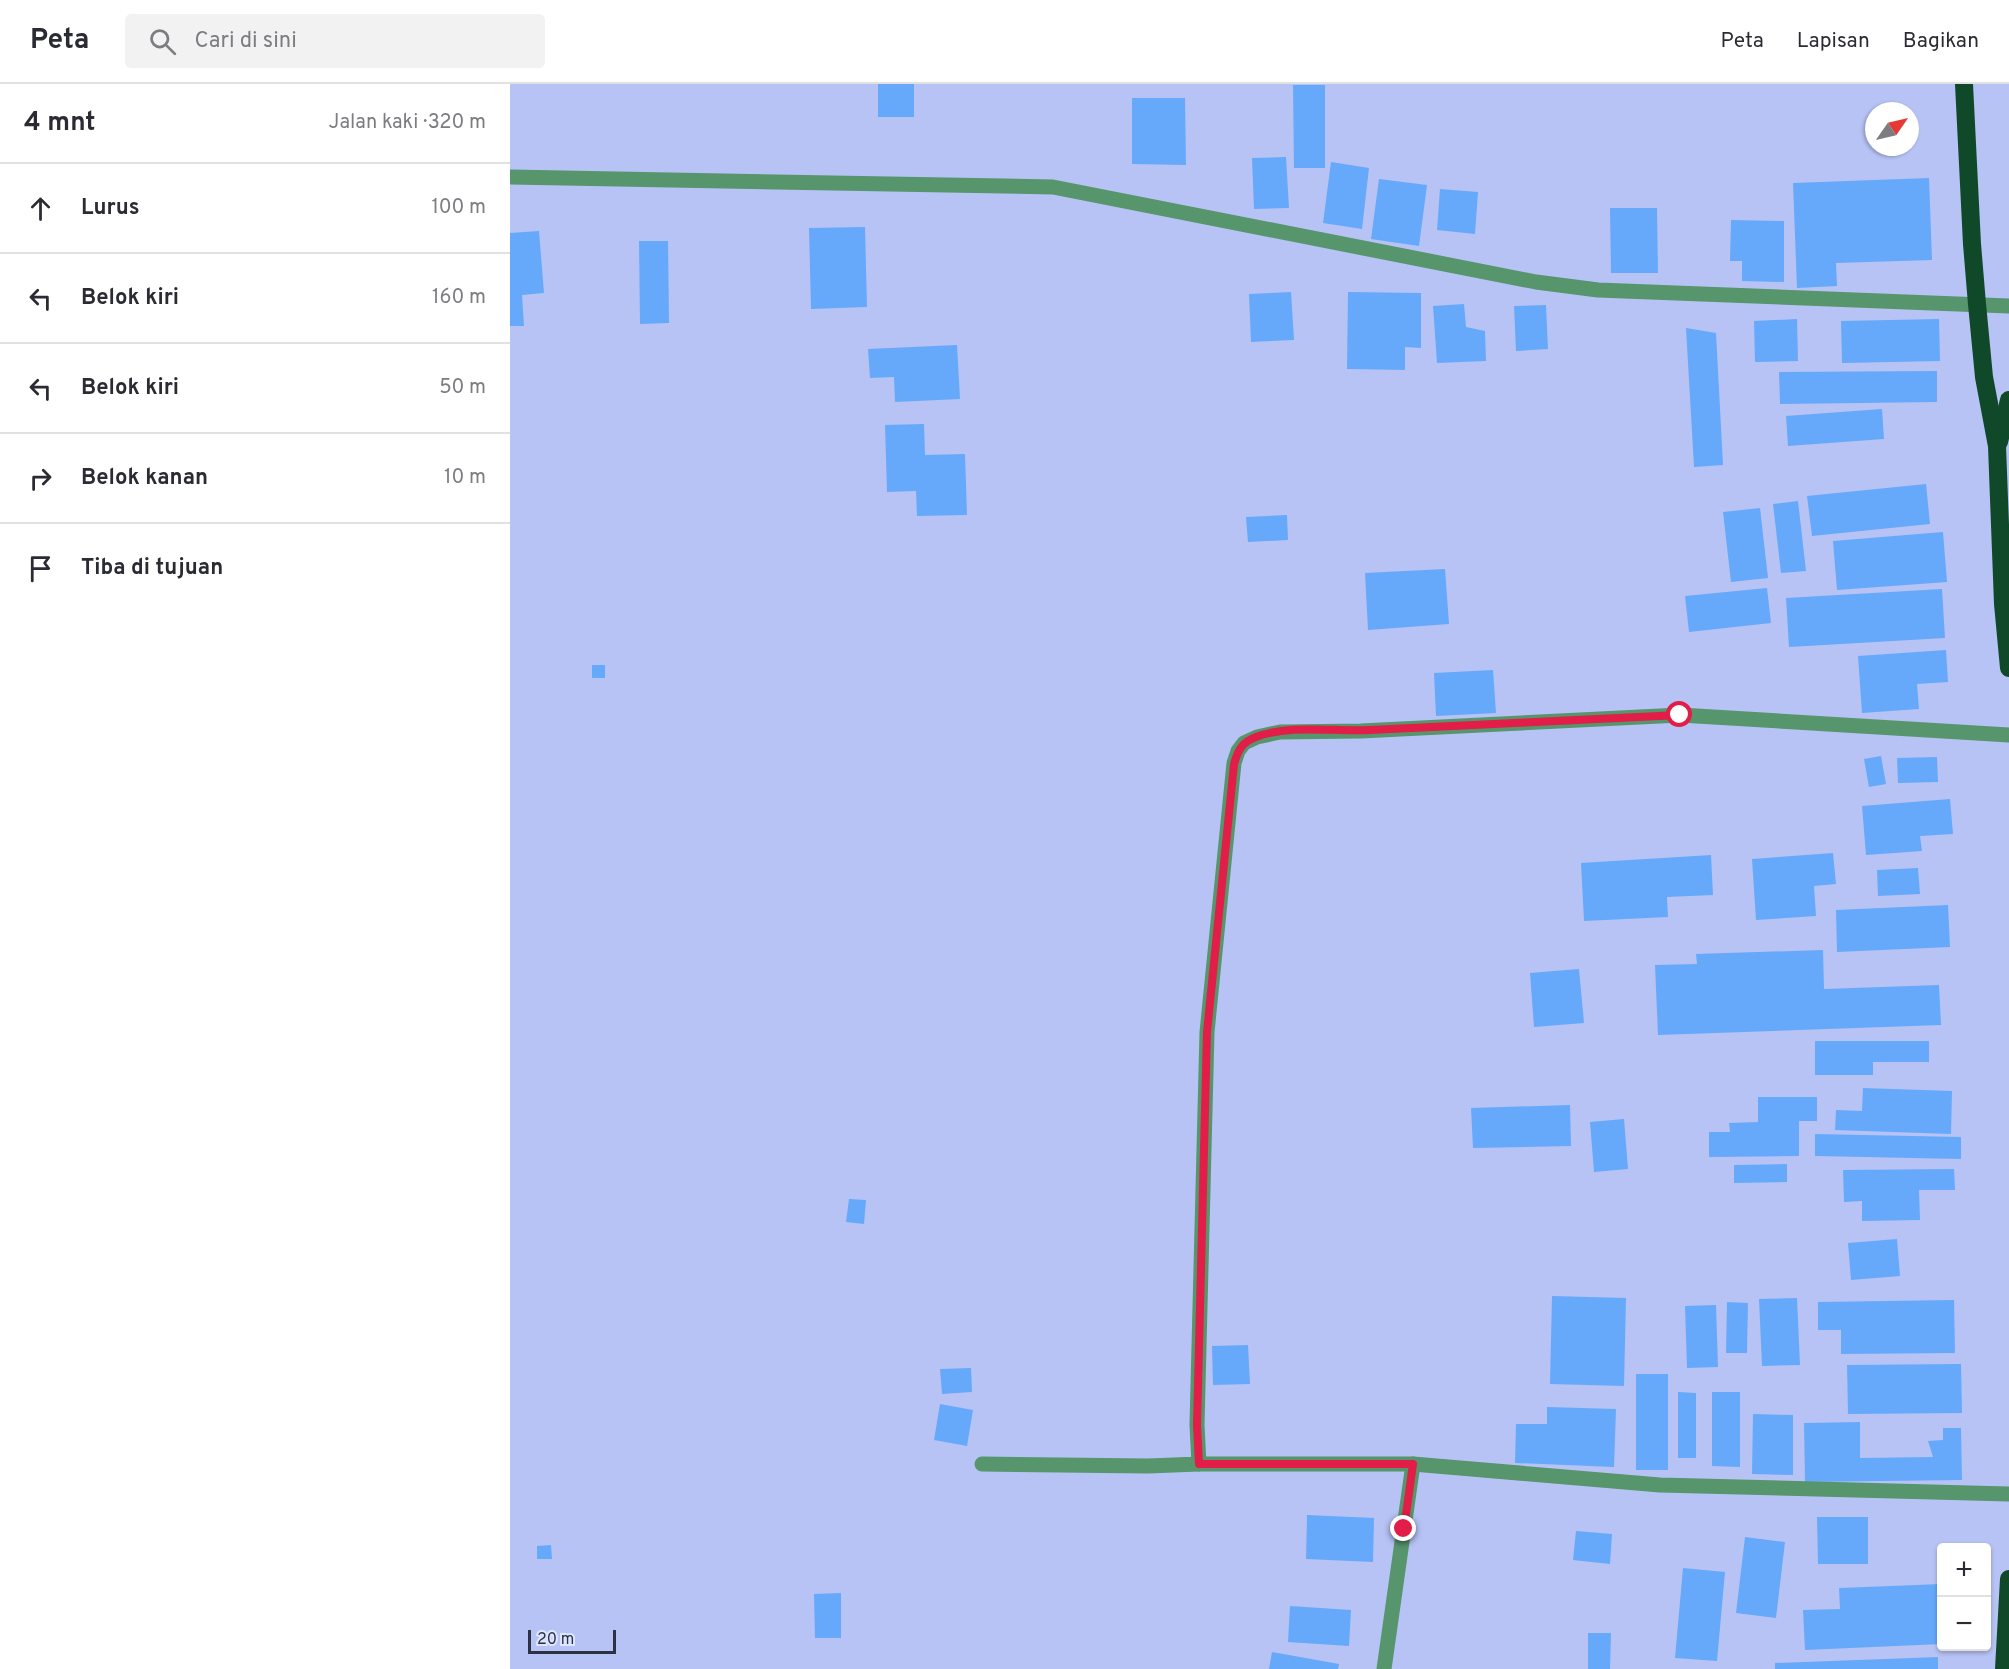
<!DOCTYPE html>
<html lang="id">
<head>
<meta charset="utf-8">
<style>
  :root { --surface:#fff; --page:#f2f2f3; --text:#2b2b33; --muted:#7c7c81; --line:#e1e1e2 }
  body { margin:0; font-family:Overpass,sans-serif; background:var(--page); color:var(--text) }
  .controls { position:absolute; right:18px; bottom:18px; display:grid; overflow:hidden; border-radius:6px; box-shadow:0 2px 4px #0004 }
  .controls button { width:54px; height:54px; display:grid; place-items:center; padding:0; border:0; border-bottom:2px solid var(--line); background:var(--surface); color:var(--text); font:30px sans-serif }
  .compass { position:absolute; left:1355px; top:18px; width:54px; height:54px; border-radius:50%; background:var(--surface); box-shadow:0 2px 4px #0004; rotate:56deg }
  .scale { position:absolute; left:18px; bottom:15px; width:88px; box-sizing:border-box; padding-left:6px; border:3px solid #2d3145; border-top:0; font-size:16px; line-height:21px; white-space:nowrap; color:#2d3145; -webkit-text-stroke:4px #dee5ff; paint-order:stroke }
  .stop { position:absolute; width:18px; height:18px; margin:-14px; border:4px solid #e11d48; border-radius:50%; background:#fff }
  .stop.end { background:#e11d48; border-color:#fff; box-shadow:0 2px 6px #0008 }
  .list { margin:0; padding:0; list-style:none }
  h2 { display:flex; justify-content:space-between; align-items:center; height:78px; margin:0; padding:0 24px; font-size:26px }
  h2 small { font-size:20px; font-weight:400; color:var(--muted) }
  .list li { display:grid; grid-template-columns:39px 1fr auto; gap:18px; align-items:center; box-sizing:border-box; height:90px; padding:0 24px; border-top:2px solid var(--line) }
  .list b { display:block; font-size:22px; white-space:nowrap }
  .list em { font-size:20px; font-style:normal; color:var(--muted) }
  .icon { flex:none; width:33px; height:33px; fill:none; stroke:currentColor; stroke-width:2; stroke-linecap:round; stroke-linejoin:round }
  .map { position:relative; flex:none; width:1499px; height:1585px; overflow:hidden }
  header { display:flex; align-items:center; gap:36px; box-sizing:border-box; height:84px; padding:0 30px; background:var(--surface); border-bottom:2px solid var(--line) }
  header strong { font-size:28px }
  nav { display:flex; gap:33px; margin-inline-start:auto; font-size:21px }
  .search { width:420px; height:54px; background:var(--page); display:flex; align-items:center; gap:15px; box-sizing:border-box; padding:0 21px; border-radius:6px; color:var(--muted); font-size:22px }
  main { display:flex }
  aside { flex:1; background:var(--surface) }
  .map>svg:first-child { display:block }
  .building { fill:#66a9fa }
  .lines { fill:none; stroke-linecap:round; stroke-linejoin:round }
  .minor { stroke:#57956c; stroke-width:15 }
  .highway { stroke:#104929; stroke-width:18 }
  .route { stroke:#e11d48; stroke-width:8 }
</style>
</head>
<body>
<header>
<strong>Peta</strong>
<div class="search"><svg class="icon" aria-label="search" viewBox="0 0 24 24"><circle cx="10" cy="10" r="6"/><path d="M15 15l6 6"/></svg>Cari di sini</div>
<nav><a>Peta</a><a>Lapisan</a><a>Bagikan</a></nav>
</header>
<main>
<aside>
<h2>4 mnt<small>Jalan kaki · 320 m</small></h2>
<ul class="list">
<li><svg class="icon" aria-label="ahead" viewBox="0 0 24 24"><path d="M12 20V5M6 11l6-6 6 6"/></svg><div><b>Lurus</b></div><em>100 m</em></li>
<li><svg class="icon" aria-label="left" viewBox="0 0 24 24"><path d="M17 20v-9H6M10 6l-5 5 5 5"/></svg><div><b>Belok kiri</b></div><em>160 m</em></li>
<li><svg class="icon" aria-label="left" viewBox="0 0 24 24"><path d="M17 20v-9H6M10 6l-5 5 5 5"/></svg><div><b>Belok kiri</b></div><em>50 m</em></li>
<li><svg class="icon" aria-label="right" viewBox="0 0 24 24"><path d="M7 20v-9h11M14 6l5 5-5 5"/></svg><div><b>Belok kanan</b></div><em>10 m</em></li>
<li><svg class="icon" aria-label="arrive" viewBox="0 0 24 24"><path d="M6 21V4h12l-3 4 3 4H6"/></svg><div><b>Tiba di tujuan</b></div></li>
</ul>
</aside>
<div class="map">
<svg width="1499" height="1585" viewBox="0 0 1499 1585">
  <rect width="100%" height="100%" fill="#b7c3f5"/>
  <g class="building">
    <rect x="368" y="0" width="36" height="33"/>
    <polygon points="783,1 815,1 815,84 784,84"/>
    <polygon points="622,14 675,14 676,81 622,80"/>
    <polygon points="776,73 779,124 744,125 742,74"/>
    <polygon points="821,78 859,84 852,145 813,139"/>
    <polygon points="1419,94 1422,176 1326,179 1327,202 1287,204 1283,99"/>
    <polygon points="869,95 917,101 909,162 861,155"/>
    <polygon points="930,105 968,108 965,150 927,146"/>
    <polygon points="1100,124 1147,124 1148,189 1101,189"/>
    <polygon points="1221,136 1274,137 1274,198 1232,197 1232,177 1220,177"/>
    <polygon points="355,143 357,223 301,225 299,144"/>
    <polygon points="29,147 34,209 12,211 14,242 0,242 0,149"/>
    <polygon points="129,157 158,157 159,239 130,240"/>
    <polygon points="781,208 784,256 741,258 739,210"/>
    <polygon points="838,208 911,209 911,264 895,263 895,286 837,285"/>
    <polygon points="954,220 956,243 975,247 976,277 927,279 923,222"/>
    <polygon points="1036,221 1038,265 1006,267 1004,222"/>
    <polygon points="1287,235 1288,277 1245,278 1244,237"/>
    <polygon points="1429,235 1430,277 1332,279 1331,237"/>
    <polygon points="1176,244 1206,249 1213,381 1184,383"/>
    <polygon points="447,261 450,315 385,318 384,293 360,294 358,265"/>
    <polygon points="1427,287 1427,318 1270,320 1269,288"/>
    <polygon points="1372,325 1374,355 1278,362 1276,332"/>
    <polygon points="414,340 415,371 455,370 457,431 407,432 406,407 377,408 375,341"/>
    <polygon points="1416,400 1420,440 1302,452 1297,412"/>
    <polygon points="1288,417 1296,487 1271,489 1263,420"/>
    <polygon points="1250,424 1258,494 1221,498 1213,428"/>
    <polygon points="777,431 778,456 738,458 736,433"/>
    <polygon points="1433,448 1437,498 1327,506 1323,457"/>
    <polygon points="935,485 939,540 858,546 855,489"/>
    <polygon points="1257,504 1261,539 1179,548 1175,512"/>
    <polygon points="1432,505 1435,554 1279,563 1276,514"/>
    <polygon points="1436,566 1438,598 1407,600 1409,625 1352,629 1348,572"/>
    <rect x="82" y="581" width="13" height="13"/>
    <polygon points="983,586 986,629 926,632 924,589"/>
    <polygon points="1371,672 1376,700 1359,703 1354,675"/>
    <polygon points="1427,673 1428,698 1388,699 1387,674"/>
    <polygon points="1440,715 1443,750 1410,752 1412,767 1356,771 1352,722"/>
    <polygon points="1323,769 1326,800 1304,802 1306,832 1246,836 1242,775"/>
    <polygon points="1201,771 1203,811 1157,813 1158,833 1074,837 1071,779"/>
    <polygon points="1408,784 1410,810 1368,812 1367,786"/>
    <polygon points="1438,821 1440,863 1327,868 1326,826"/>
    <polygon points="1313,866 1314,905 1429,901 1431,941 1148,951 1145,881 1187,880 1186,870"/>
    <polygon points="1069,885 1074,939 1024,943 1020,889"/>
    <polygon points="1305,957 1419,957 1419,978 1363,978 1363,991 1305,991"/>
    <polygon points="1353,1004 1442,1007 1441,1050 1325,1046 1326,1026 1352,1027"/>
    <polygon points="1248,1013 1307,1013 1307,1037 1289,1037 1289,1072 1199,1073 1199,1048 1220,1048 1219,1039 1248,1038"/>
    <polygon points="1060,1021 1061,1062 963,1064 961,1024"/>
    <polygon points="1114,1035 1118,1085 1084,1088 1080,1038"/>
    <polygon points="1305,1050 1451,1053 1451,1075 1305,1072"/>
    <polygon points="1277,1080 1277,1098 1224,1099 1224,1081"/>
    <polygon points="1444,1085 1445,1106 1409,1106 1410,1136 1352,1137 1352,1117 1334,1118 1333,1086"/>
    <polygon points="339,1115 356,1116 354,1140 336,1138"/>
    <polygon points="1387,1155 1390,1192 1341,1196 1338,1159"/>
    <polygon points="1042,1212 1116,1214 1114,1302 1040,1300"/>
    <polygon points="1287,1214 1290,1281 1252,1282 1249,1215"/>
    <polygon points="1444,1216 1445,1269 1331,1270 1331,1246 1308,1246 1308,1218"/>
    <polygon points="1217,1218 1238,1219 1237,1269 1216,1269"/>
    <polygon points="1206,1221 1208,1283 1177,1284 1175,1222"/>
    <polygon points="738,1261 740,1300 703,1301 702,1262"/>
    <polygon points="1451,1280 1452,1329 1338,1330 1337,1281"/>
    <polygon points="461,1284 462,1308 432,1310 430,1285"/>
    <rect x="1126" y="1290" width="32" height="96"/>
    <polygon points="1168,1308 1186,1309 1186,1374 1168,1374"/>
    <polygon points="1202,1308 1230,1308 1230,1383 1202,1382"/>
    <polygon points="430,1320 463,1326 457,1362 424,1356"/>
    <polygon points="1037,1323 1106,1325 1104,1383 1005,1379 1006,1340 1037,1340"/>
    <polygon points="1243,1330 1283,1331 1283,1391 1242,1390"/>
    <polygon points="1350,1338 1350,1374 1423,1373 1418,1357 1433,1356 1433,1344 1451,1344 1452,1396 1295,1398 1294,1339"/>
    <polygon points="797,1431 864,1434 863,1478 796,1475"/>
    <polygon points="1307,1433 1358,1433 1358,1480 1308,1480"/>
    <polygon points="1066,1447 1102,1450 1100,1480 1063,1476"/>
    <polygon points="1235,1453 1275,1458 1266,1534 1226,1529"/>
    <polygon points="41,1461 42,1475 27,1475 27,1462"/>
    <polygon points="1173,1484 1215,1488 1207,1577 1165,1574"/>
    <polygon points="1432,1500 1432,1560 1295,1566 1293,1526 1330,1525 1329,1504"/>
    <polygon points="331,1509 331,1554 305,1554 304,1510"/>
    <polygon points="780,1522 841,1526 839,1562 778,1558"/>
    <polygon points="1078,1549 1101,1549 1100,1585 1078,1585"/>
    <polygon points="762,1568 829,1580 828,1585 759,1585"/>
    <polygon points="1428,1573 1428,1585 1265,1585 1265,1579"/>
  </g>
  <g class="lines">
    <g class="minor">
      <polyline points="0,93 543,103 1026,198 1088,206 1499,222"/>
      <polyline points="472,1380 638,1382 689,1380 687,1341 697,948 724,679 728,667 734,659 747,653 770,648 851,647 1170,631 1499,651"/>
      <polyline points="689,1380 903,1380 1150,1401 1499,1410"/>
      <polyline points="874,1585 903,1380"/>
    </g>
    <g class="highway">
      <polyline points="1454,0 1462,160 1467,220 1474,293 1487,362 1493,520 1499,584"/>
      <polyline points="1489,358 1499,316"/>
      <polyline points="1494,1585 1499,1495"/>
    </g>
  </g>
  <g class="lines">
    <path class="route" d="M894,1445l9,-65h-214l-2,-39 10,-393 27,-268c4,-14 8,-22 22,-27 35,-13 77,-5 114,-7 103,-5 207,-10 310,-15"/>
  </g>
</svg>
<div class="controls">
<button>+</button>
<button>−</button>
</div>
<svg class="compass" viewBox="-18 -18 36 36"><path d="M0-13l5 13h-10z" fill="#e53935"/><path d="M0 13l5-13h-10z" fill="#7c7c81"/></svg>
<div class="scale">20 m</div>
<div class="stop" style="left:1170px;top:631px"></div>
<div class="stop end" style="left:894px;top:1445px"></div>
</div>
</main>
</body>
</html>
